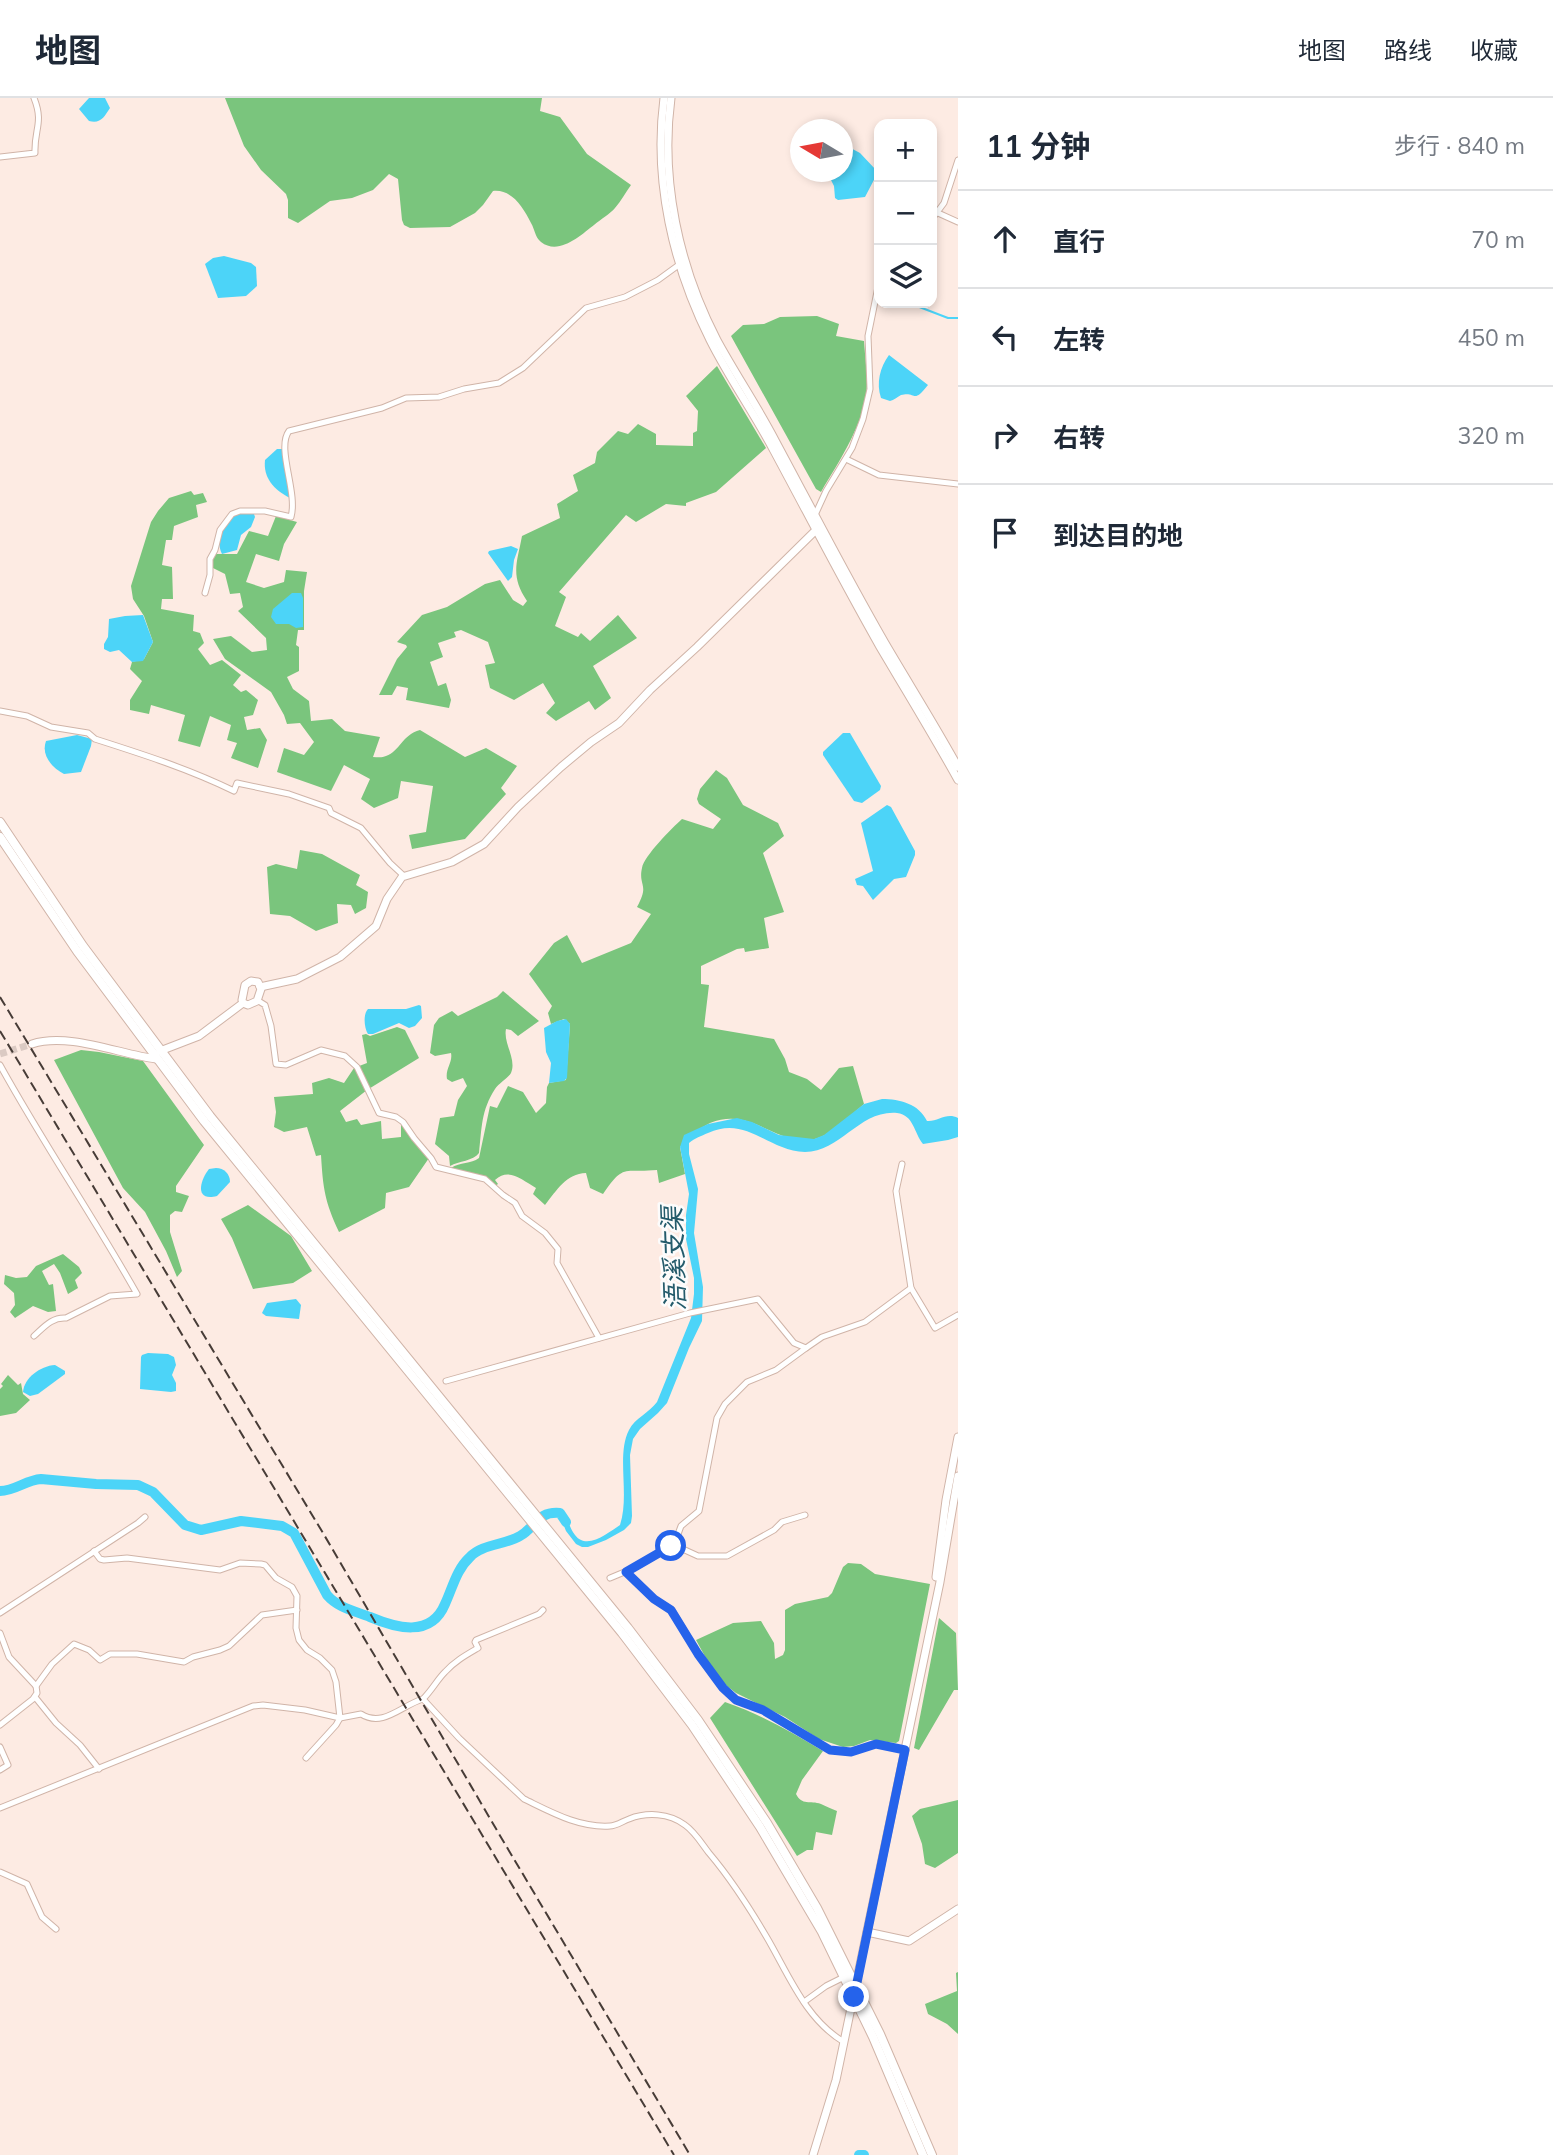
<!DOCTYPE html>
<html lang="zh">
<head>
<meta charset="utf-8">
<style>
  :root { --surface:#fff; --page:#f2f2f3; --text:#1f2937; --muted:#747a83; --line:#e0e1e3 }
  body { margin:0; font-family:Mulish,"Noto Sans SC",sans-serif; background:var(--page); color:var(--text) }
  .controls { position:absolute; right:21px; top:21px; display:grid; overflow:hidden; border-radius:14px; box-shadow:0 4px 10px #0003 }
  .controls button { width:63px; height:63px; display:grid; place-items:center; padding:0; border:0; border-bottom:2px solid var(--line); background:var(--surface); color:var(--text); font:35px sans-serif }
  .compass { position:absolute; left:790px; top:21px; width:63px; height:63px; border-radius:50%; background:var(--surface); box-shadow:0 4px 10px #0003; rotate:280deg }
  .stop { position:absolute; width:21px; height:21px; margin:-16px; border:5px solid #2563eb; border-radius:50%; background:#fff }
  .stop.end { background:#2563eb; border-color:#fff; box-shadow:0 2px 7px #0008 }
  .list { margin:0; padding:0; list-style:none }
  h2 { display:flex; justify-content:space-between; align-items:center; height:91px; margin:0; padding:0 28px; font-size:30px }
  h2 small { font-size:23px; font-weight:400; color:var(--muted) }
  .list li { display:grid; grid-template-columns:46px 1fr auto; gap:21px; align-items:center; box-sizing:border-box; height:98px; padding:0 28px; border-top:2px solid var(--line) }
  .list b { display:block; font-size:26px; white-space:nowrap }
  .list em { font-size:23px; font-style:normal; color:var(--muted) }
  .icon { flex:none; width:38px; height:38px; fill:none; stroke:currentColor; stroke-width:2; stroke-linecap:round; stroke-linejoin:round }
  .map { position:relative; flex:none; width:958px; height:2057px; overflow:hidden }
  header { display:flex; align-items:center; gap:42px; box-sizing:border-box; height:98px; padding:0 35px; background:var(--surface); border-bottom:2px solid var(--line) }
  header strong { font-size:33px }
  nav { display:flex; gap:38px; margin-inline-start:auto; font-size:24px }
  main { display:flex }
  aside { flex:1; background:var(--surface) }
  .map>svg:first-child { display:block }
  .forest { fill:#7ac57d }
  .water { fill:#4cd4f8 }
  .lines { fill:none; stroke-linecap:round; stroke-linejoin:round }
  .stream { stroke:#4cd4f8; stroke-width:2 }
  .river { stroke:#4cd4f8; stroke-width:10 }
  .secondary-tunnel { stroke:#dbcac3; stroke-width:7; stroke-dasharray:7 3.5; stroke-linecap:butt }
  .street-casing { stroke:#d0b4a8; stroke-width:7 }
  .secondary-casing { stroke:#d0b4a8; stroke-width:9 }
  .primary-casing { stroke:#d0b4a8; stroke-width:10 }
  .street { stroke:#fff; stroke-width:5 }
  .secondary { stroke:#fff; stroke-width:7 }
  .primary { stroke:#fff; stroke-width:8 }
  .rail { stroke:#473c37; stroke-width:2; stroke-dasharray:10 5; stroke-linecap:butt }
  .route { stroke:#2563eb; stroke-width:9 }
  .labels { text-anchor:middle; stroke-width:5; stroke-linejoin:round; paint-order:stroke }
  .water-label { font-size:26px; font-style:italic; fill:#245b6b; stroke:#fcfcfc }
</style>
</head>
<body>
<header>
<strong>地图</strong>
<nav><a>地图</a><a>路线</a><a>收藏</a></nav>
</header>
<main>
<div class="map">
<svg width="958" height="2057" viewBox="0 0 958 2057">
  <rect width="100%" height="100%" fill="#fdebe3"/>
  <g class="forest">
    <path d="M225,0h317l-2,13 20,6 27,37 44,31c-5,7 -10,16 -16,23 -5,6 -14,11 -21,17 -13,10 -35,31 -53,17 -6,-5 -6,-12 -10,-19 -8,-16 -19,-34 -38,-32l-10,14 -8,8 -25,14 -40,1 -6,-3 -2,-5 -4,-41 -9,-5 -16,16 -21,8 -22,3 -32,22 -10,-5v-18l-2,-6 -25,-24 -17,-24z"/>
    <path d="M817,218l22,8 -3,12 28,5c1,15 3,30 3,44 -1,37 -28,76 -46,107l-5,-3 -85,-153 12,-11 21,-1 16,-7z"/>
    <path d="M717,268l49,82 -50,44 -30,11v3l-20,-2 -30,18 -10,-7 -67,77 7,5 -11,29 23,11 3,-4 9,8 28,-26 19,23 -44,28 18,32 -16,12 -6,-9 -33,20 -10,-8 9,-10 -12,-20 -29,17 -24,-12 -5,-23 10,-2 -7,-21 -27,-12 -7,2 2,5 -18,6 5,14 -13,5 8,24 8,-3 5,17 -2,8 -43,-8 2,-12 -11,-2 -5,9h-13l18,-36 10,-12 -1,-2 -9,-3 25,-27 25,-8 38,-23 15,-4 13,20 10,6 4,-5c-17,-25 -10,-38 -5,-65l38,-18 -3,-14 21,-13 -5,-16 22,-12 2,-11 21,-21 10,3 10,-10 18,10v11l37,1v-13l4,-2 1,-20 -12,-15z"/>
    <polygon points="191,393 194,397 203,395 207,404 196,407 198,419 174,428 172,442 166,442 162,467 172,469 173,501 162,501 161,511 194,517 193,533 200,535 204,545 198,551 210,567 222,562 241,577 233,587 241,594 246,592 258,602 253,617 244,619 247,632 260,630 267,642 258,670 231,660 237,645 227,642 231,627 210,618 200,649 178,643 185,617 151,607 149,616 130,612 130,602 142,583 130,571 132,564 144,561 153,544 144,518 133,501 131,488 151,424 158,413 169,400"/>
    <path d="M276,418l21,6 -13,22 -5,17 -23,-7 -10,28 18,6 20,-6 2,-12 21,2 -3,19v39h-6l-2,15 3,2v24l-12,6 6,12 16,12 2,20 21,-2 13,12 35,6 -7,20c4,0 9,1 13,-1 14,-5 16,-21 34,-26l45,27 21,-9 31,18 -16,22 5,6 -41,45 -53,10 -3,-14 17,-3 7,-46 -32,-5 -3,17 -24,10 -13,-9 9,-20 -26,-14 -13,26 -54,-19 7,-24 20,7 10,-13 -14,-19 -13,1 -3,-9 -13,-23 -46,-33 -12,-20 18,-3 21,16 15,-2 -1,-12 -28,-27 5,-4 -3,-14 -10,1 -5,-20 -14,-7 3,-13h23l12,-23 19,5z"/>
    <path d="M716,672l11,8 16,27 35,18 6,13 -21,17 21,59 -20,6 5,30 -24,4 -1,-4 -7,1 -36,17v18l8,1 -5,42 70,12 11,20 4,13 18,7 14,11 18,-22 14,-2 11,38c-12,10 -33,31 -49,35 -40,8 -62,-33 -105,-16 -11,5 -21,16 -30,24l5,27 -26,9 -2,-13c-34,3 -33,-7 -54,24l-13,-6 -4,-15c-20,1 -29,17 -41,32l-12,-11 3,-6c-14,-8 -27,-21 -41,-8l3,4 -3,2 -12,-10 -32,-8c9,-6 20,-4 28,-10l11,-52 7,2 11,-22 15,6 13,21 10,-10 1,-16 2,-4 17,-3 4,-56 -6,-5 -13,5 -3,-11 4,-7 -23,-32 25,-31 13,-8 15,28 49,-20 20,-29 -14,-7c13,-23 1,-21 5,-39 2,-12 30,-40 40,-49l31,10 8,-10 -22,-15 -2,-5 3,-10z"/>
    <polygon points="300,752 322,756 360,777 356,787 368,794 366,810 355,816 351,807 337,806 338,825 316,833 290,818 270,816 267,769 276,766 297,771"/>
    <path d="M503,893l36,30 -21,15 -7,-6 -5,-1c-3,14 11,30 5,44 -2,4 -12,10 -16,16 -14,22 -13,38 -16,64 -6,8 -20,8 -29,13l-1,-10 -14,-12 5,-26 14,-2 4,-16 9,-14 -4,-8 -11,4 -5,-3c-2,-10 6,-17 4,-26l-16,3 -5,-3 4,-28 5,-7 13,-7 6,5 39,-19z"/>
    <path d="M397,929l8,3 14,28 -52,32 -27,21 6,11 11,-3 4,6 20,-4 1,18 19,-2v-16l28,37 -20,29 -23,6 -1,15 -46,24c-14,-30 -16,-43 -18,-77l-5,1 -9,-29 -23,5 -10,-5 2,-15 -2,-15 39,-3 -1,-11 17,-5 15,5 10,-15 13,-5 -5,-28 4,-1 4,2z"/>
    <polygon points="81,952 99,954 143,963 204,1047 176,1088 176,1094 189,1098 182,1114 175,1113 170,1117 170,1134 182,1173 177,1179 166,1153 145,1114 123,1090 54,962"/>
    <polygon points="248,1107 291,1138 312,1173 293,1185 253,1191 232,1140 221,1121"/>
    <polygon points="63,1156 79,1169 82,1175 75,1182 78,1190 68,1196 60,1175 54,1166 42,1173 49,1187 53,1186 56,1213 48,1214 33,1208 15,1220 10,1214 15,1207 14,1195 4,1186 5,1177 16,1180 27,1179 36,1168"/>
    <polygon points="8,1277 18,1287 21,1285 23,1296 30,1302 16,1315 0,1318 0,1291 3,1288 1,1286"/>
    <polygon points="848,1465 861,1466 875,1476 930,1486 899,1643 896,1645 870,1642 854,1648 843,1649 819,1641 785,1619 736,1595 723,1585 707,1562 696,1542 733,1525 761,1523 774,1545 775,1561 783,1557 785,1552 785,1512 795,1506 828,1499 832,1495 843,1469"/>
    <polygon points="939,1520 956,1535 958,1592 954,1592 919,1652 914,1650"/>
    <path d="M725,1604c35,12 66,30 98,49l-21,29 -6,14c6,12 14,6 25,10 5,2 10,5 16,7l-5,24 -16,-3 -3,18h-6l-10,6 -87,-138z"/>
    <polygon points="958,1702 958,1755 935,1770 925,1766 922,1746 912,1718 920,1711"/>
    <polygon points="958,1874 958,1936 947,1926 928,1916 925,1906 957,1893 956,1875"/>
  </g>
  <g class="water">
    <path d="M89,0h16l5,10c-6,9 -9,16 -21,13l-10,-12z"/>
    <polygon points="843,46 860,55 876,72 876,78 865,99 838,102 835,100 834,88 827,74 842,74"/>
    <polygon points="224,158 251,165 256,169 257,188 246,198 218,200 205,166 213,160"/>
    <path d="M889,257l39,30c-16,20 -11,6 -27,10 -4,2 -7,5 -11,6l-9,-3c-5,-15 -1,-31 8,-43z"/>
    <path d="M277,351h6l7,49c-16,-8 -27,-20 -25,-38z"/>
    <path d="M238,415l16,1 1,3 -4,10 -10,8 -4,15 -15,4c-7,-14 2,-34 16,-41z"/>
    <polygon points="511,448 518,451 514,462 512,479 508,483 488,455 489,453"/>
    <polygon points="292,495 301,495 303,500 303,529 296,530 289,526 276,526 271,519 273,511"/>
    <polygon points="143,517 153,544 143,563 132,564 119,552 110,554 104,551 104,546 108,539 109,521 125,518"/>
    <polygon points="843,635 850,635 881,688 880,692 862,705 854,703 823,657 823,654"/>
    <path d="M77,637l15,4 -1,7 -10,26 -17,2c-13,-7 -23,-19 -18,-33z"/>
    <polygon points="887,707 891,709 915,753 915,757 906,779 894,781 873,802 863,788 857,787 855,781 873,773 861,725"/>
    <path d="M419,907l2,1 1,12 -7,8 -6,2 -10,-5 -26,11h-5c-4,-6 -5,-20 0,-25h38z"/>
    <polygon points="566,921 570,926 567,980 564,983 549,985 551,965 546,954 544,930 557,923"/>
    <path d="M882,1001c18,0 37,5 45,22 11,1 19,-9 31,-3v19l-10,3 -25,4c-9,-11 -9,-29 -26,-31 -38,-3 -56,39 -92,39 -38,-1 -58,-37 -97,-19 -7,3 -13,5 -19,10v11l9,35 -4,44 9,54 -1,34 -13,27 -22,55 -9,10 -18,16 -7,10 -3,16 2,61 -1,7 -7,7 -18,10 -18,7h-6l-6,-3 -10,-13 -6,-15v-5c9,6 8,15 15,24 12,16 34,-3 45,-10 10,-30 -4,-70 9,-95 6,-12 20,-17 28,-28l34,-84 3,-24v-16l-8,-39v-24l3,-21 -9,-47 4,-12 24,-11 29,-6 15,4 27,13 35,4 10,-4 40,-31z"/>
    <path d="M216,1070c8,0 14,6 14,14l-13,14c-23,6 -17,-16 -8,-27z"/>
    <polygon points="296,1201 301,1207 299,1221 266,1218 262,1215 267,1205"/>
    <polygon points="148,1255 168,1256 174,1259 176,1267 172,1277 176,1285 176,1293 171,1294 140,1291 141,1259 142,1257"/>
    <path d="M55,1267l10,6v3l-27,20 -8,2 -7,-4c1,-14 17,-26 32,-27z"/>
  </g>
  <g class="lines">
    <polyline class="stream" points="909,205 948,220 958,220"/>
    <g class="river">
      <path d="M0,1393c15,0 26,-11 41,-12l55,5 42,1 15,7 32,33 16,5 40,-9 41,5 12,7 33,62c11,13 28,16 43,22 26,11 61,21 75,-13 8,-17 11,-34 25,-47 12,-13 35,-12 50,-21 16,-9 17,-25 40,-23l6,9"/>
      <polyline points="859,2057 864,2057"/>
    </g>
    <polyline class="secondary-tunnel" points="0,956 32,946"/>
    <defs>
      <g id="street">
        <path d="M0,59l35,-4c-1,-24 9,-30 -1,-55"/>
        <polyline points="938,115 958,124"/>
        <polyline points="932,121 944,105 958,62"/>
        <polyline points="846,361 879,377 958,386"/>
        <polyline points="815,417 826,393 852,350 863,321 870,291 868,238 879,184"/>
        <path d="M205,495l5,-18v-16l5,-9 5,-20 12,-16 8,-3h25l26,6c7,-25 -15,-69 -2,-86l93,-23 24,-10 33,-1 25,-8 35,-6 24,-15 63,-60 39,-11 33,-17 22,-16"/>
        <path d="M0,613l27,5 24,11 37,6 7,6c47,15 94,30 139,52l3,-8 52,11 40,14 2,5 30,15 29,35 14,13"/>
        <polyline points="257,902 265,907 271,928 276,966 286,967 321,952 345,958 357,969 379,1015 396,1019 403,1024 414,1040 431,1060 436,1069 485,1081 503,1097 515,1105 522,1118 545,1135 558,1151 557,1165 599,1240"/>
        <path d="M0,967c43,78 93,151 137,229l-27,2 -44,22c-14,-1 -22,9 -32,18"/>
        <polyline points="902,1066 896,1093 911,1190 935,1230 958,1217"/>
        <polyline points="446,1283 690,1215 758,1201 794,1245 806,1250 822,1239 865,1224 911,1190"/>
        <polyline points="674,1447 681,1428 699,1413 717,1320 725,1306 747,1284 776,1272 806,1250"/>
        <polyline points="94,1453 100,1461 104,1462 127,1460 220,1472 240,1465 261,1466 265,1467 276,1480 292,1489 297,1498 296,1530 299,1542 307,1552 320,1560 332,1572 336,1584 340,1620 336,1627 306,1660"/>
        <polyline points="626,1474 654,1501 672,1512 698,1556 723,1590 736,1602 763,1612 830,1652 851,1654 876,1646 905,1652"/>
        <polyline points="610,1480 634,1470 674,1447 698,1458 727,1458 774,1432 782,1424 805,1417"/>
        <polyline points="0,1515 138,1425 145,1419"/>
        <polyline points="0,1535 9,1559 36,1588 37,1595 33,1601 0,1627"/>
        <polyline points="36,1588 52,1566 74,1546 89,1552 100,1562 110,1556 137,1556 184,1564 193,1559 220,1552 229,1548 262,1517 297,1512"/>
        <polyline points="35,1599 56,1625 80,1647 99,1671"/>
        <path d="M423,1601c9,-9 14,-19 22,-27 10,-11 21,-17 33,-24l-3,-6 1,-2 63,-26 4,-4"/>
        <polyline points="0,1649 8,1667 0,1672"/>
        <path d="M0,1710l253,-102 10,-1 42,5 35,8 21,-4c22,14 41,-9 62,-15l36,39 65,61c27,13 55,29 86,27 6,0 13,-5 19,-7 18,-7 40,-6 56,6 10,7 17,19 24,28 22,26 40,54 57,83 22,37 39,83 78,106"/>
        <polyline points="0,1774 27,1786 42,1819 56,1831"/>
        <polyline points="804,1904 826,1888 844,1879"/>
      </g>
      <g id="secondary">
        <path d="M664,0c-11,83 9,168 46,242 19,38 44,73 64,111 35,65 69,131 106,196 26,44 53,88 78,133"/>
        <path d="M671,0c-11,82 8,169 46,242 19,35 41,67 59,102 36,67 71,135 109,201 24,41 50,82 73,124"/>
        <polygon points="251,883 258,884 261,891 257,903 248,907 243,905 242,902 245,887"/>
        <polyline points="260,889 297,881 340,859 376,828 387,801 402,779 452,764 484,746 518,709 561,669 591,644 619,625 650,592 697,549 816,432"/>
        <path d="M32,946c36,-12 87,10 124,15"/>
        <polyline points="160,953 199,938 243,905"/>
        <polyline points="936,1479 946,1402 958,1339"/>
        <polyline points="867,1834 909,1843 958,1811"/>
        <polyline points="813,2057 836,1982 940,1484 958,1378"/>
      </g>
      <g id="primary">
        <polyline points="0,724 83,848 210,1018 628,1530 698,1622 767,1725 817,1810 880,1936 932,2057"/>
        <polyline points="0,739 77,853 204,1023 622,1535 692,1627 760,1729 822,1834 873,1939 923,2057"/>
      </g>
    </defs>
    <use href="#street" class="street-casing"/>
    <use href="#secondary" class="secondary-casing"/>
    <use href="#primary" class="primary-casing"/>
    <use href="#street" class="street"/>
    <use href="#secondary" class="secondary"/>
    <use href="#primary" class="primary"/>
    <g class="rail">
      <polyline points="0,899 323,1435 502,1741 690,2057"/>
      <polyline points="0,933 674,2057"/>
    </g>
  </g>
  <g class="lines">
    <polyline class="route" points="671,1448 626,1474 654,1501 671,1512 698,1556 723,1590 736,1602 763,1612 830,1652 851,1654 876,1646 905,1652 854,1899"/>
  </g>
  <g class="labels">
    <g class="water-label">
      <text transform="translate(674 1161) rotate(-92)" y="9">浯溪支渠</text>
    </g>
  </g>
</svg>
<div class="controls">
<button>+</button>
<button>−</button>
<button><svg class="icon" aria-label="layers" viewBox="0 0 24 24"><path d="M12 4l9 5-9 5-9-5zM3 14l9 5 9-5"/></svg></button>
</div>
<svg class="compass" viewBox="-18 -18 36 36"><path d="M0-13l5 13h-10z" fill="#e53935"/><path d="M0 13l5-13h-10z" fill="#747a83"/></svg>
<div class="stop" style="left:671px;top:1448px"></div>
<div class="stop end" style="left:854px;top:1899px"></div>
</div>
<aside>
<h2>11 分钟<small>步行 · 840 m</small></h2>
<ul class="list">
<li><svg class="icon" aria-label="ahead" viewBox="0 0 24 24"><path d="M12 20V5M6 11l6-6 6 6"/></svg><div><b>直行</b></div><em>70 m</em></li>
<li><svg class="icon" aria-label="left" viewBox="0 0 24 24"><path d="M17 20v-9H6M10 6l-5 5 5 5"/></svg><div><b>左转</b></div><em>450 m</em></li>
<li><svg class="icon" aria-label="right" viewBox="0 0 24 24"><path d="M7 20v-9h11M14 6l5 5-5 5"/></svg><div><b>右转</b></div><em>320 m</em></li>
<li><svg class="icon" aria-label="arrive" viewBox="0 0 24 24"><path d="M6 21V4h12l-3 4 3 4H6"/></svg><div><b>到达目的地</b></div></li>
</ul>
</aside>
</main>
</body>
</html>
